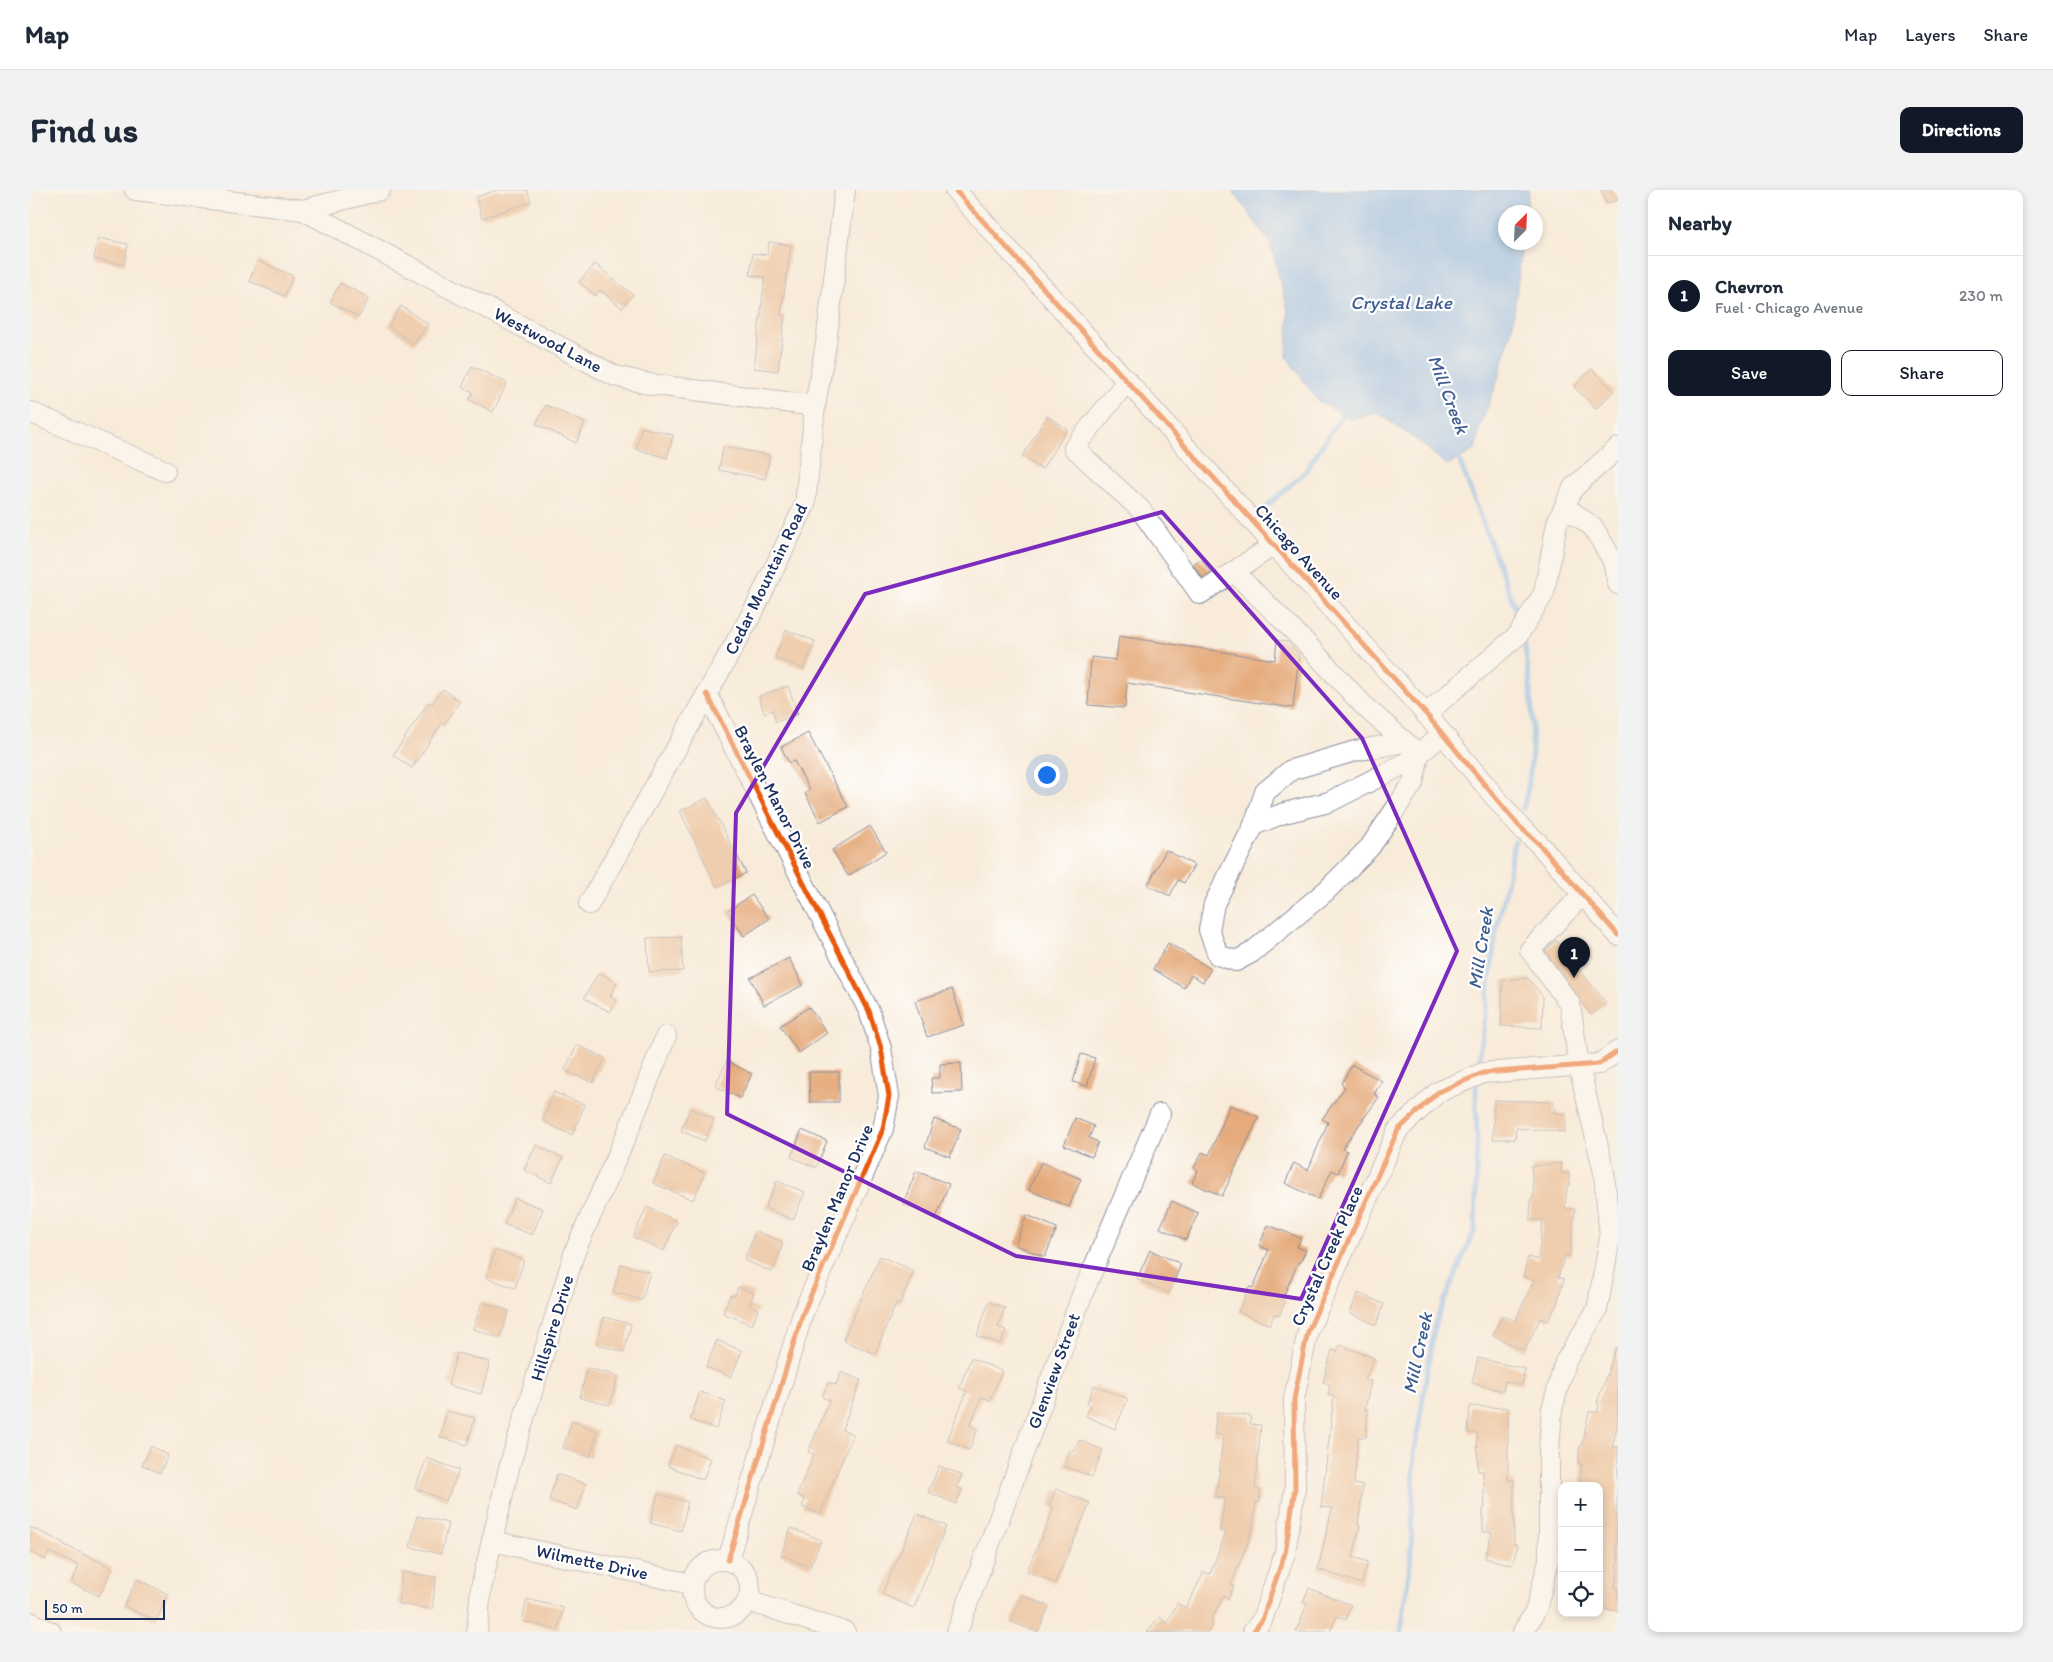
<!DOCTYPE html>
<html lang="en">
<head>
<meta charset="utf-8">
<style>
  :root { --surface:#fff; --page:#f2f2f3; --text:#1f2937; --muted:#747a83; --line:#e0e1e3; --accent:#111827 }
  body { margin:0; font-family:Itim,sans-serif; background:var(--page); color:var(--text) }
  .controls { position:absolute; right:15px; bottom:15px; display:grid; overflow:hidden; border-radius:10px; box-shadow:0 2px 8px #0003 }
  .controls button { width:45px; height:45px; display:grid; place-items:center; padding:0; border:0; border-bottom:1px solid var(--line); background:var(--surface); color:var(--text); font:25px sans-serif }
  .compass { position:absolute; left:1468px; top:15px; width:45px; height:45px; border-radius:50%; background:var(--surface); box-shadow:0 2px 8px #0003; rotate:24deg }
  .scale { position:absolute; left:15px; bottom:12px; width:120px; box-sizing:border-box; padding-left:5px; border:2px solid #1b2f5e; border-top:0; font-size:14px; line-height:18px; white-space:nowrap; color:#1b2f5e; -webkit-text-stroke:4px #fff; paint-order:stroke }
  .you { position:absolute; left:1016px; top:584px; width:18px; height:18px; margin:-12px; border:4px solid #fff; border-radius:50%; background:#1a73e8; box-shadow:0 0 0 8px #1a73e833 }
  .badge { display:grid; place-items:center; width:32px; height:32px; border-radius:50%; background:var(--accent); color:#fff; font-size:16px; font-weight:700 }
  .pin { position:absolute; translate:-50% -41px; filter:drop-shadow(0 1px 2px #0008) }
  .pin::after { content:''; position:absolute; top:26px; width:18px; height:15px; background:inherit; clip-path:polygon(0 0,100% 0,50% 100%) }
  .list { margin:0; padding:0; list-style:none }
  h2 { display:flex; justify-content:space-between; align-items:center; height:65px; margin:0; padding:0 20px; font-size:21px }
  h2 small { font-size:16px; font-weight:400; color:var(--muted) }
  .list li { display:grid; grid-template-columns:32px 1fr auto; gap:15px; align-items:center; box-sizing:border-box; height:80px; padding:0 20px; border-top:1px solid var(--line) }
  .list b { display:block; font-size:19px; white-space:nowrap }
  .list p { margin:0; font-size:16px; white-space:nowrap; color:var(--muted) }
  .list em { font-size:16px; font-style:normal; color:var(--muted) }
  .actions { display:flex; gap:10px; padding:15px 20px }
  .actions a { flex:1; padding:11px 0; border:1px solid var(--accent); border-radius:10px; text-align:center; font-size:18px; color:var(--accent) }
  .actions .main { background:var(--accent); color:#fff }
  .icon { flex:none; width:28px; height:28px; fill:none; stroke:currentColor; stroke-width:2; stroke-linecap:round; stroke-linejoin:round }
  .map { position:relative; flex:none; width:1588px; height:1442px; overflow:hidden; border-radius:10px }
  header { display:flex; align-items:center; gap:30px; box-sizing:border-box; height:70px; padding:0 25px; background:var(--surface); border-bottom:1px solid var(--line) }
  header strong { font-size:24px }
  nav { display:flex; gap:28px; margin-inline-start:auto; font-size:18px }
  .intro { display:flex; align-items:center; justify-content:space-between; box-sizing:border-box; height:120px; padding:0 30px }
  h1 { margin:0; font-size:35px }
  .button { padding:12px 22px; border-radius:10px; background:var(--accent); color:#fff; font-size:18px; font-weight:700 }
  main { display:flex; gap:30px; padding:0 30px }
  aside { flex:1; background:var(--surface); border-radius:10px; box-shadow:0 2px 8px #0003 }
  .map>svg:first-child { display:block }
  .water { fill:#7fb6ef; stroke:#4d72a6 }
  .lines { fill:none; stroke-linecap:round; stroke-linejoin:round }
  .stream { stroke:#7fb6ef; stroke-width:5 }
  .building { fill:#e5ab7b }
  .minor-casing { stroke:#8a8d9c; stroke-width:22 }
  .minor { stroke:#fff; stroke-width:20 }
  .cycleway-casing { stroke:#fff; stroke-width:8 }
  .cycleway { stroke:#e8590c; stroke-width:5 }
  .marked { fill:none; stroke:#7b2cbf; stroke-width:4; stroke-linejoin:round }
  .labels { text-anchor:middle; stroke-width:4.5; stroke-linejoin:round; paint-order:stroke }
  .street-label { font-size:18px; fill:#1b2f5e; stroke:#fff }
  .water-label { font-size:19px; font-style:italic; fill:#3e5e91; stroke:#fff }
</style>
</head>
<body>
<header>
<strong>Map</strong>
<nav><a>Map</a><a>Layers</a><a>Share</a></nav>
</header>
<div class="intro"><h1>Find us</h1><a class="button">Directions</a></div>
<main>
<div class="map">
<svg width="1588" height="1442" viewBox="0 0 1588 1442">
  <rect width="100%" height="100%" fill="#fff"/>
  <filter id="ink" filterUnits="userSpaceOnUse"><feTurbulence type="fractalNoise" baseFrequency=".02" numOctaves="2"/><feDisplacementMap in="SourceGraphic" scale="10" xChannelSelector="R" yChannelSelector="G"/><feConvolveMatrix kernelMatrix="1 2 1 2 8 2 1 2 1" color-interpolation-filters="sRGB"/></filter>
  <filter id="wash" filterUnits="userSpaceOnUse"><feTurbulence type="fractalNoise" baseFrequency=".0096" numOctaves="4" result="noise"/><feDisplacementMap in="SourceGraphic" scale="20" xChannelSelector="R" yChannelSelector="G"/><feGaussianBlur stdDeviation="1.12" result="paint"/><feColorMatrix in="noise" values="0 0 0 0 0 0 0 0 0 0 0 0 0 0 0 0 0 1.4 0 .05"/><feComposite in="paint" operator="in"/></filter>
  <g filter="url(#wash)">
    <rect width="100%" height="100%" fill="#f8ebd9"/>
    <polygon class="water" points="1202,0 1499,0 1496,22 1476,22 1476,52 1492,53 1483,133 1470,184 1452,231 1445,260 1417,275 1388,251 1348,223 1320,229 1287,210 1257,167 1259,124 1240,52"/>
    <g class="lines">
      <g class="stream">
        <polyline points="1427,264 1487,423"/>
        <polyline points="1238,315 1274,283 1316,219"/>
        <path d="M1493,619c15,-56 10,-116 0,-173"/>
        <polyline points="1449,871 1466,743 1485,651"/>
        <polyline points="1371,1442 1381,1367 1384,1264 1405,1133 1445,1039 1447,954 1446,896"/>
      </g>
    </g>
    <g id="blocks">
      <g class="building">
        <polygon points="467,0 497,0 501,12 452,28 446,7"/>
        <polygon points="1571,0 1588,0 1588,10 1576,14"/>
        <polygon points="68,48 98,54 94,75 64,69"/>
        <polygon points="739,52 761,55 751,125 755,126 748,181 724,178 735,87 720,85 723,63 737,65"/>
        <polygon points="228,70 263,86 255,106 219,91"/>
        <polygon points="565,74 603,105 592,118 570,100 566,106 549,92"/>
        <polygon points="310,93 339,108 329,127 300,112"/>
        <polygon points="371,116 398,134 384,154 358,136"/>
        <polygon points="442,176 477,193 463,222 439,210 443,202 432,197"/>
        <polygon points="1562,179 1584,201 1566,219 1544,197"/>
        <polygon points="516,215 555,233 546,253 506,234"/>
        <polygon points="1017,226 1037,239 1012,279 992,267"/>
        <polygon points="612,237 643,245 637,268 606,259"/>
        <polygon points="693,257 740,265 735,289 689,280"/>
        <polygon points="1171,369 1181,383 1173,388 1163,374"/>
        <polygon points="756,440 785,451 774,479 745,468"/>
        <polygon points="1089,446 1245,470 1247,450 1258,452 1269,464 1263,518 1097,493 1095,518 1058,515 1061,467 1086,470"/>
        <polygon points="758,496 768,524 746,532 742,520 734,523 729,506"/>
        <polygon points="413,499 430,511 414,535 412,533 382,578 363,565 399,512 402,514"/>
        <polygon points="778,543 818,617 790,632 775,603 780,600 764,571 759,573 751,557"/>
        <polygon points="677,608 716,683 687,697 650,621"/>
        <polygon points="840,636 856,662 818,686 802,660"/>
        <polygon points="1136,660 1164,675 1154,693 1148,690 1140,706 1118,695"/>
        <polygon points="722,705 739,729 714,746 697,721"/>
        <polygon points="651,747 653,781 619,782 617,748"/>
        <polygon points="1526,750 1576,813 1561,825 1515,761"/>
        <polygon points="1138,753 1181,779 1173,792 1161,785 1154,798 1123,779"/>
        <polygon points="759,768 773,795 734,815 720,788"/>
        <polygon points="569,782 587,793 580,806 587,810 580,822 554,808"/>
        <polygon points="1498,788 1513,807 1512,838 1471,836 1473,790"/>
        <polygon points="922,799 934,835 897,847 885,811"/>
        <polygon points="779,817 797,843 769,863 750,836"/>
        <polygon points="547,855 575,868 563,893 535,880"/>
        <polygon points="1051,864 1065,868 1057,896 1043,892"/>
        <polygon points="697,871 722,884 710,908 685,896"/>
        <polygon points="931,873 932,902 902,903 901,888 910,888 910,874"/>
        <polygon points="1322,875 1352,891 1344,904 1349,907 1312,959 1317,961 1308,983 1302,980 1288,1009 1255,993 1264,973 1278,980 1298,932 1292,929 1315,897 1311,894"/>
        <polygon points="779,882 809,882 809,912 780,912"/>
        <polygon points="524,902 555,915 542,945 514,932 514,927"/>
        <polygon points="1464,910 1524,912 1524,923 1536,924 1535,942 1486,938 1485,949 1463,949"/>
        <polygon points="1200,915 1229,927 1192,1006 1162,993 1168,980 1164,978 1172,962 1179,965"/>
        <polygon points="660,918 684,929 675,951 651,941"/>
        <polygon points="1045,928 1064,936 1059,948 1068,952 1062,967 1034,955"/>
        <polygon points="904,929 931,939 920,967 895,957"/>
        <polygon points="772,940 797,951 786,978 761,967"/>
        <polygon points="506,955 533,968 521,993 494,980"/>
        <polygon points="635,966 675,983 663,1010 623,993"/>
        <polygon points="1011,972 1051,989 1039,1017 999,1000"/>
        <polygon points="1531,973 1532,984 1539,983 1540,996 1537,996 1535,1018 1545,1019 1540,1066 1535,1065 1528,1087 1534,1089 1527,1113 1518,1131 1510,1128 1495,1161 1463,1145 1472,1125 1485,1131 1504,1090 1493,1087 1498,1067 1508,1070 1513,1030 1500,1030 1501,1008 1504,1008 1501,976"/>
        <polygon points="886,981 919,994 906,1028 873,1014"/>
        <polygon points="747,991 775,1002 763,1030 735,1018"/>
        <polygon points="485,1008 513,1019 502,1045 474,1034"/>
        <polygon points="1142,1011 1168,1023 1156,1050 1130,1038"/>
        <polygon points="617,1017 647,1031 634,1061 603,1047"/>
        <polygon points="997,1025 1027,1038 1015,1067 985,1055"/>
        <polygon points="1238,1035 1271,1048 1267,1057 1276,1060 1270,1073 1268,1072 1252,1110 1255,1112 1249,1126 1244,1124 1240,1135 1208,1122 1219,1097 1223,1098 1239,1060 1229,1056"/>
        <polygon points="726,1041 752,1052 752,1057 742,1082 714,1070"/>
        <polygon points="465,1060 494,1070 485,1098 456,1088"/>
        <polygon points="1120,1060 1151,1074 1139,1103 1107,1089"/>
        <polygon points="850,1066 884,1081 869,1115 866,1113 845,1164 813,1150"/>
        <polygon points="591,1074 620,1082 612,1110 583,1102"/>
        <polygon points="708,1097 724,1103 719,1115 728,1119 722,1135 693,1123 700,1105 705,1106"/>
        <polygon points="1328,1103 1354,1114 1346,1135 1320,1123"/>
        <polygon points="452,1112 479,1121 470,1148 443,1139"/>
        <polygon points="959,1112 975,1118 968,1137 976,1140 971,1154 947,1146"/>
        <polygon points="574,1127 601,1134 594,1162 567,1154"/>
        <polygon points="687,1150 712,1161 701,1187 676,1177"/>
        <polygon points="1310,1155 1344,1168 1335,1190 1341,1191 1335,1220 1338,1220 1336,1247 1328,1247 1324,1294 1333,1295 1328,1335 1330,1335 1323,1367 1338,1372 1331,1394 1288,1379 1302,1318 1291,1317 1304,1207 1298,1205 1300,1194 1293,1192 1302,1160 1307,1162"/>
        <polygon points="1586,1158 1588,1158 1588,1233 1582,1257 1588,1257 1586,1363 1588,1363 1588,1379 1585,1398 1588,1398 1588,1421 1569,1418 1569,1296 1550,1296 1552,1274 1549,1274 1549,1257 1551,1257 1559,1222 1568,1222 1569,1213 1567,1213"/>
        <polygon points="427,1163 460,1172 451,1204 418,1195"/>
        <polygon points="941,1168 972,1181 960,1210 952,1207 940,1235 948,1239 939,1260 917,1251 937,1201 929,1198"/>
        <polygon points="1448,1168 1495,1179 1492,1195 1475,1191 1473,1201 1442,1193"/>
        <polygon points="557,1178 588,1186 580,1215 550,1208"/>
        <polygon points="811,1182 831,1190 812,1240 823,1244 790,1324 772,1317 775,1309 767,1305 784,1264 778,1262 800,1210 792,1207 798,1193 806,1195"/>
        <polygon points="1064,1195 1098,1209 1085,1239 1056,1226 1061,1215 1057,1213"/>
        <polygon points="670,1202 696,1211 686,1239 660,1230"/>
        <polygon points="1440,1216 1478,1218 1478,1290 1484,1290 1484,1354 1488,1355 1482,1375 1455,1368 1462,1342 1453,1342 1453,1318 1455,1318 1453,1281 1448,1281 1447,1243 1438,1243"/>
        <polygon points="417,1221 445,1228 437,1255 410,1247"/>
        <polygon points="1187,1222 1221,1226 1220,1234 1231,1235 1225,1299 1230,1300 1229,1313 1226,1312 1222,1341 1201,1395 1204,1396 1198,1409 1193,1406 1181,1431 1183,1432 1178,1442 1117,1442 1129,1427 1137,1433 1147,1413 1156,1418 1174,1382 1180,1384 1196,1342 1190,1341 1195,1308 1185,1307 1189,1285 1193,1245 1184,1244"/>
        <polygon points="542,1231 568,1241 560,1267 533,1258"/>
        <polygon points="1049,1250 1073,1260 1062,1287 1034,1276 1040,1260 1044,1262"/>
        <polygon points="646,1255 681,1269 673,1290 638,1276"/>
        <polygon points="121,1256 138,1265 130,1283 112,1275"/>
        <polygon points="397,1268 429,1280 416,1311 385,1298"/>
        <polygon points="909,1276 932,1285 927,1297 932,1299 926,1314 898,1302"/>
        <polygon points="527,1284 556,1294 547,1320 519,1310"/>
        <polygon points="1026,1299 1060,1313 1025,1393 997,1381 1024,1318 1019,1316"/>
        <polygon points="628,1304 658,1312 651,1341 620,1333"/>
        <polygon points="887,1324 916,1336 884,1418 852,1404"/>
        <polygon points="387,1326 418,1333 411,1364 380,1357"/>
        <polygon points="0,1337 34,1353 34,1355 83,1378 69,1406 41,1393 49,1376 19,1362 16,1370 0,1362"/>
        <polygon points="761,1338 791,1350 780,1377 751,1365"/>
        <polygon points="372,1382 406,1387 402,1419 368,1414"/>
        <polygon points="107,1389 138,1404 126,1431 94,1416"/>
        <polygon points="1279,1398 1321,1415 1316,1430 1307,1426 1300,1442 1266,1442 1277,1414 1273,1412"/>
        <polygon points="992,1405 1019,1416 1008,1442 981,1432"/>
        <polygon points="497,1409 533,1418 528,1440 492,1431"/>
      </g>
    </g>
  </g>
  <g filter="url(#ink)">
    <use href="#blocks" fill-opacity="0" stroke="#8a8d9c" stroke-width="1"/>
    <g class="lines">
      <defs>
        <g id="minor">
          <polyline points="105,0 273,20 350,0"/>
          <polyline points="925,0 1396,524 1489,636 1509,654 1588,745"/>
          <polyline points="273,20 585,186 619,194 785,216"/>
          <polyline points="1097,191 1044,258 1110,319 1170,404 1244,355"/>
          <polyline points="0,222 135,281"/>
          <polyline points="1535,317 1563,337 1583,371 1588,394"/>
          <polyline points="1204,382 1273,450 1336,518 1389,564 1413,544"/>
          <polyline points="677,504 839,821 851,858 859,906 853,939 773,1123 698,1370"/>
          <polyline points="1396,524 1488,445 1514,403 1527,333 1543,298 1588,258"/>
          <polygon points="1389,564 1383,593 1340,657 1296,701 1221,763 1206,771 1188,765 1179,740 1184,714 1224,635 1254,623 1299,612 1374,574"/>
          <polyline points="1224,635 1235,602 1261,580 1325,561 1375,552"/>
          <polyline points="559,714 724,420 775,315 785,216 796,153 815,0"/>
          <polyline points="462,1351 661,1394"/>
          <circle cx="691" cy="1399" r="29"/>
          <polyline points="718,1411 815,1442"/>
          <polyline points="0,1432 21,1442"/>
          <polyline points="447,1442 451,1398 480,1274 545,1061 597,944 636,846"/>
          <polyline points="927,1442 1054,1100 1130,924"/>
          <polyline points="1223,1442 1232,1430 1255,1363 1265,1298 1264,1209 1278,1141 1368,940 1408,902 1453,883 1569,874 1588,861"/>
          <polyline points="1493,1442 1506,1420 1519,1370 1519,1260 1522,1219 1535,1172 1567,1120 1580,1048 1574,983 1549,876 1540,814 1500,760 1553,704"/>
        </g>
      </defs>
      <use href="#minor" class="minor-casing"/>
      <use href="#minor" class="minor"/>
      <defs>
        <g id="cycleway">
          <polyline points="925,0 1396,524 1489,636 1509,654 1588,745"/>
          <polyline points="677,504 839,821 851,858 859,906 853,939 773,1123 698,1370"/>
          <polyline points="1223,1442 1232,1430 1255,1363 1265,1298 1264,1209 1278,1141 1368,940 1408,902 1453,883 1569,874 1588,861"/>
        </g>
      </defs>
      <use href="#cycleway" class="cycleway-casing"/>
      <use href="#cycleway" class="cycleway"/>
    </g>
  </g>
  <path d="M0 0H1588V1442H0ZM1132,322l200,226 95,213 -156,348 -285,-43 -289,-142 9,-301 129,-219z" fill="#f8ebd9" fill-opacity=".55" fill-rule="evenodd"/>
  <path class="marked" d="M1132,322l200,226 95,213 -156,348 -285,-43 -289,-142 9,-301 129,-219z"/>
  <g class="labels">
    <g class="street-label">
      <text transform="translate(518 150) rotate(28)" y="6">Westwood Lane</text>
      <text transform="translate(1269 362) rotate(48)" y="6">Chicago Avenue</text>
      <text transform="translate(736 389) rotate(-64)" y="6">Cedar Mountain Road</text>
      <text transform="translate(745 607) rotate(63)" y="6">Braylen Manor Drive</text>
      <text transform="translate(807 1008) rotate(-67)" y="6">Braylen Manor Drive</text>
      <text transform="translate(1297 1066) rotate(-66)" y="6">Crystal Creek Place</text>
      <text transform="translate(522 1138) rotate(-73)" y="6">Hillspire Drive</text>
      <text transform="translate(1024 1181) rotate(-70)" y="6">Glenview Street</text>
      <text transform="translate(562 1372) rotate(12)" y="6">Wilmette Drive</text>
    </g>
    <g class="water-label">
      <text x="1371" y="119">Crystal Lake</text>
      <text transform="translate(1419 204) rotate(69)" y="7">Mill Creek</text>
      <text transform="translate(1450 758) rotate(-81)" y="7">Mill Creek</text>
      <text transform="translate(1387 1163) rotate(-78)" y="7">Mill Creek</text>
    </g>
  </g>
</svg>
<div class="controls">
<button>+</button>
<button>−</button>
<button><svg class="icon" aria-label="locate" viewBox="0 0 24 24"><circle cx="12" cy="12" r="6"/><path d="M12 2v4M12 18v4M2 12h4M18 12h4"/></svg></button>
</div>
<svg class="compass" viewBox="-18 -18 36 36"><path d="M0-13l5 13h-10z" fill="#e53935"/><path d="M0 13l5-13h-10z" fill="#747a83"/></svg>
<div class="scale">50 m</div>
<div class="you"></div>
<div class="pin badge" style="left:1544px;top:788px">1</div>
</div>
<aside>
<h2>Nearby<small></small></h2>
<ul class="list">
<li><span class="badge">1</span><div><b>Chevron</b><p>Fuel · Chicago Avenue</p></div><em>230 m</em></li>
</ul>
<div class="actions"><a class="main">Save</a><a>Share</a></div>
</aside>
</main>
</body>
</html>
